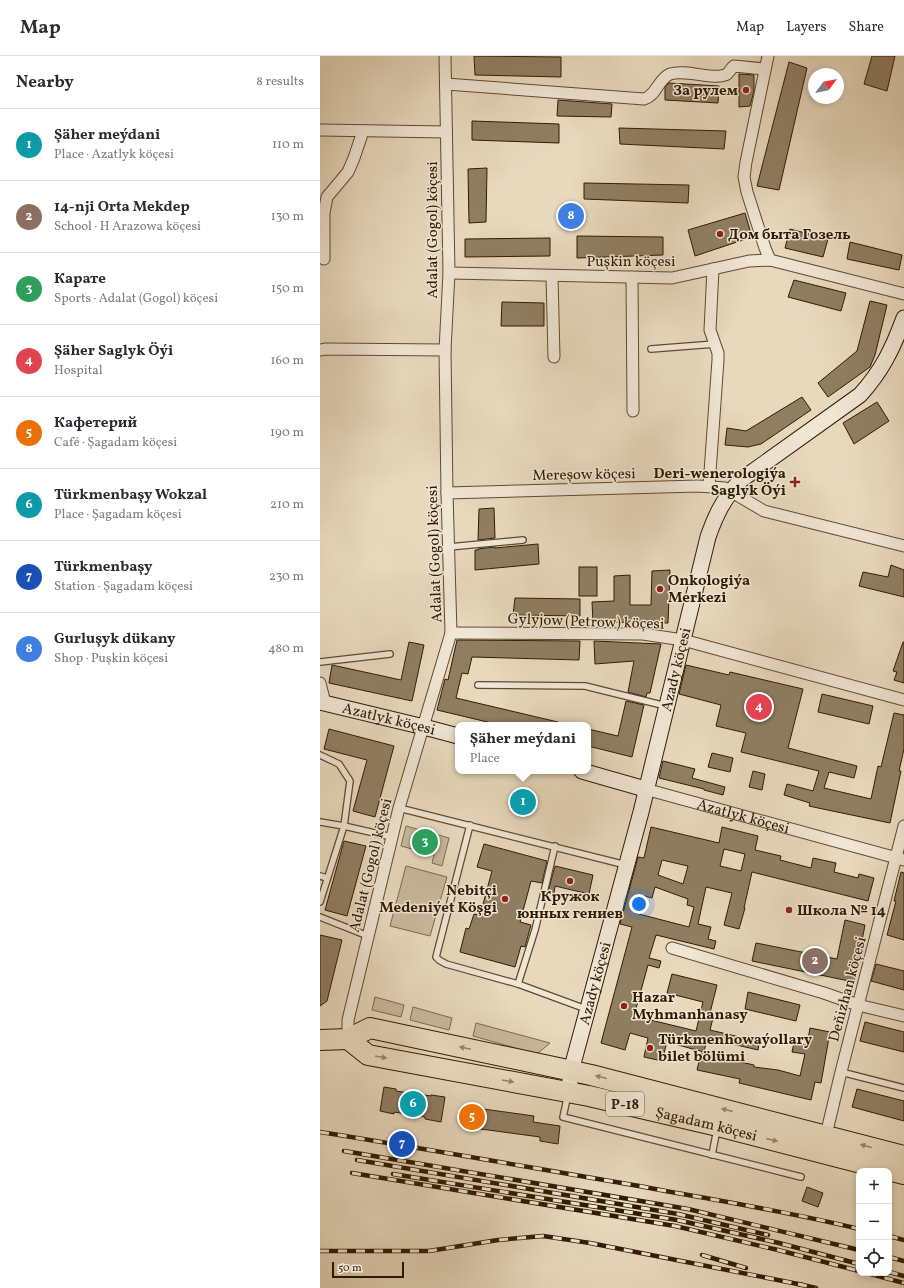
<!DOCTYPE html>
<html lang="en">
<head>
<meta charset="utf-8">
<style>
  :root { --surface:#fff; --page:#f7f7f7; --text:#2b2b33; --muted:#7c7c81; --line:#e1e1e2; --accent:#ea580c }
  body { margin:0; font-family:Vollkorn,serif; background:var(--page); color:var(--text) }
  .controls { position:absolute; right:12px; bottom:12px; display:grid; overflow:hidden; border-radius:8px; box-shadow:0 2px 6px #0003 }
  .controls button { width:36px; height:36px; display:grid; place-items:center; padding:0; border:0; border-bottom:1px solid var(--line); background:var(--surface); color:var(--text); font:20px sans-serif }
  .compass { position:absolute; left:488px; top:12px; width:36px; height:36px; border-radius:50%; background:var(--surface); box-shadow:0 2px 6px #0003; rotate:58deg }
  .scale { position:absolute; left:12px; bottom:10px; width:72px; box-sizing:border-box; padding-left:4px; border:2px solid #311b00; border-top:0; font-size:11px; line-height:14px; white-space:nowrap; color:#311b00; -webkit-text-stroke:3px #f0e6d4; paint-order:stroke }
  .you { position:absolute; left:319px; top:848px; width:14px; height:14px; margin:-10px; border:3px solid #fff; border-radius:50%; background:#1a73e8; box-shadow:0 0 0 6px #1a73e833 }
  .badge { display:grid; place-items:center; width:26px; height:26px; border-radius:50%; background:var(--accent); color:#fff; font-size:13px; font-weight:700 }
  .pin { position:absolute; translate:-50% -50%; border:2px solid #fff; box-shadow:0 1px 4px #0006 }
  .popup { position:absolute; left:135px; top:666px; width:136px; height:52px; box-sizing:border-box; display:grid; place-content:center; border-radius:8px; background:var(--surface); filter:drop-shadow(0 1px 3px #0005); font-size:13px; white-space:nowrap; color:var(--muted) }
  .popup b { font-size:15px; color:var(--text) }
  .popup::after { content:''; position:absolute; left:50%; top:100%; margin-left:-8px; border:8px solid transparent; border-top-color:var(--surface) }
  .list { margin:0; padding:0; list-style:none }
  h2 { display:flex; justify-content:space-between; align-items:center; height:52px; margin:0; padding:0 16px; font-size:17px }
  h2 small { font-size:13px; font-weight:400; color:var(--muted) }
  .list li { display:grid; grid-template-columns:26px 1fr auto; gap:12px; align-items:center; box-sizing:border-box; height:72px; padding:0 16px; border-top:1px solid var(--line) }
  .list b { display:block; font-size:15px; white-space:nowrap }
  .list p { margin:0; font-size:13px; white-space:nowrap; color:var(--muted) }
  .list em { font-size:13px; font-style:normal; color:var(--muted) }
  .icon { flex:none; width:22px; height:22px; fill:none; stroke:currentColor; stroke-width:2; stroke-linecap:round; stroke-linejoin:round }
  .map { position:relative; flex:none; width:584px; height:1232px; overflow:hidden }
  header { display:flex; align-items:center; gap:24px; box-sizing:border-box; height:56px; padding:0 20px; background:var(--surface); border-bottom:1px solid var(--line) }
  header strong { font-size:19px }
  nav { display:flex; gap:22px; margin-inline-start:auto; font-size:14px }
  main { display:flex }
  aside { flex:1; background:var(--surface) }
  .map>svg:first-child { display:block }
  .green { fill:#c9b99d; stroke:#7d6a4e }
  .building { fill:#907e62; stroke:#311b00; fill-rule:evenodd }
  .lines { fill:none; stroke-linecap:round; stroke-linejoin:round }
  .lane-casing { stroke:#5f4a2f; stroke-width:8 }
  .street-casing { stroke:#5f4a2f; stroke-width:13 }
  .secondary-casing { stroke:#311b00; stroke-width:17 }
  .highway-casing { stroke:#311b00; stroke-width:22 }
  .lane { stroke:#f0e6d4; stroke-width:5.5 }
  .street { stroke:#f0e6d4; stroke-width:11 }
  .secondary { stroke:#f0e6d4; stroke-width:15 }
  .highway { stroke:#e8d9bd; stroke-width:20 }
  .rail-casing { stroke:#311b00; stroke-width:4.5 }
  .rail { stroke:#f0e6d4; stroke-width:3; stroke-dasharray:9; stroke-linecap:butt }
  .oneway { fill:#968468 }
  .poi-dot { fill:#8f2418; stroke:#f0e6d4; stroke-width:1.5 }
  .labels { text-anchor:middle; stroke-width:3; stroke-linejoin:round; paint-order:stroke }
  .shield { fill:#f0e6d4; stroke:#6a5840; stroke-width:1 }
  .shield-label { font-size:14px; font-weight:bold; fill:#311b00 }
  .poi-label { font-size:15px; font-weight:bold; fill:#311b00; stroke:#f0e6d4; text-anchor:start }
  .street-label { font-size:15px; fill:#311b00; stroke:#f0e6d4 }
</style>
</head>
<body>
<header>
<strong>Map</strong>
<nav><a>Map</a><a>Layers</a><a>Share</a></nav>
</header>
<main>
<aside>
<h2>Nearby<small>8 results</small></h2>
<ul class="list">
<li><span class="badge" style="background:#0f9aa8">1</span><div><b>Şäher meýdani</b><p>Place · Azatlyk köçesi</p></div><em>110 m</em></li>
<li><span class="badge" style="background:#8d6e63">2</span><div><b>14-nji Orta Mekdep</b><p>School · H Arazowa köçesi</p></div><em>130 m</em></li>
<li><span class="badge" style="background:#2e9e5b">3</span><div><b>Карате</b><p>Sports · Adalat (Gogol) köçesi</p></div><em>150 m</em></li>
<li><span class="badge" style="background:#e0444e">4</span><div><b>Şäher Saglyk Öýi</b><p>Hospital</p></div><em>160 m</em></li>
<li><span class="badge" style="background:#e8710a">5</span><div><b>Кафетерий</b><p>Café · Şagadam köçesi</p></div><em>190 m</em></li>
<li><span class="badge" style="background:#0f9aa8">6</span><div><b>Türkmenbaşy Wokzal</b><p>Place · Şagadam köçesi</p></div><em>210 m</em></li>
<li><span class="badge" style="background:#1a4fb4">7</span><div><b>Türkmenbaşy</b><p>Station · Şagadam köçesi</p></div><em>230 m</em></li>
<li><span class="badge" style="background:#3f7fe0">8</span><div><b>Gurluşyk dükany</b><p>Shop · Puşkin köçesi</p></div><em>480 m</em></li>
</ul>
</aside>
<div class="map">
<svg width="584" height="1232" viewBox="0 0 584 1232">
  <rect width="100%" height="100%" fill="#e8d9bd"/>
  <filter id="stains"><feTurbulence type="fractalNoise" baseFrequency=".005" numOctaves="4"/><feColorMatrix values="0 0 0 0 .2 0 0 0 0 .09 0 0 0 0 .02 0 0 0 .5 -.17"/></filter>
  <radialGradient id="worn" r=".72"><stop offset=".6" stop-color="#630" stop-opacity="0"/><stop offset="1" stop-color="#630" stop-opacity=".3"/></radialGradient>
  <g class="green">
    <polygon points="86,770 129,782 122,810 112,807 114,799 81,790"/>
    <polygon points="86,810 127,821 110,880 70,870"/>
    <polygon points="55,941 84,949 81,961 52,954"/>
    <polygon points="93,951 132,962 129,974 90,964"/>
    <polygon points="156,967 230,987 217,998 153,980"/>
  </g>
  <g class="building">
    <polygon points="154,0 241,1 241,21 155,19"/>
    <polygon points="552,0 575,0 567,35 544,28"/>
    <polygon points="469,6 487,12 459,134 437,130"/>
    <polygon points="419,18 434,19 434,35 430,50 419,51"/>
    <polygon points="349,27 399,30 398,47 345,44 345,31"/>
    <polygon points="238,44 292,48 291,61 237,60"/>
    <polygon points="152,65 239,68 239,87 152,84"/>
    <polygon points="299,72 406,75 404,93 300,88"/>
    <polygon points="167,112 166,166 149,167 148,113"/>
    <polygon points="264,127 369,129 368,147 264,143"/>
    <polygon points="425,157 432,181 375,200 368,174"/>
    <polygon points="470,173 508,183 503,201 465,192"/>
    <polygon points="257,180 343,181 343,199 257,202"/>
    <polygon points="230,182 230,200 145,201 145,183"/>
    <polygon points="530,186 582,199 579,214 527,203"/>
    <polygon points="474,224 526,237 521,255 468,241"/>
    <polygon points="550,245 567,249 555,299 550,311 508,341 498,327 537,295"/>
    <polygon points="182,246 224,247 224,270 181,270"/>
    <polygon points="482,341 491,354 441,388 428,391 405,389 407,372 426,375"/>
    <polygon points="557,346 569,365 534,388 523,367"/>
    <polygon points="174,452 175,482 158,484 159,453"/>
    <polygon points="218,488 219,508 155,514 155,494 158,494 158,493 175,491 175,492"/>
    <polygon points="571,509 584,514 584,541 539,530 543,516 568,521"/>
    <rect x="259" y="511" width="18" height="29"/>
    <polygon points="350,514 348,567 273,566 272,546 294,545 294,520 310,519 310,549 331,549 332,515"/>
    <polygon points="195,542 260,543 260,560 193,559"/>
    <polygon points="137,584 260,585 259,604 152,601 148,618 142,617 136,642 238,666 238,669 180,669 117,654 125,623 128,624"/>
    <polygon points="274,585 341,588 330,637 327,637 326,641 308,636 314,605 275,608"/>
    <polygon points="89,586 104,589 92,645 9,627 12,609 81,624"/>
    <polygon points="583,586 584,586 584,627 574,624 577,616 573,615"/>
    <polygon points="366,609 409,619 410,616 483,633 468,692 537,710 534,722 509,716 504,732 551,743 558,710 561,711 574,657 584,659 584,693 579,715 581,715 570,767 498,752 489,750 490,747 464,739 467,728 493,735 499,715 421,696 426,677 396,670 401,649 359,638"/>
    <polygon points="502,638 553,650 549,668 498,656"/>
    <polygon points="306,645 324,649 312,701 268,690 268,673 298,680"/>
    <polygon points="9,673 74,690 55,761 33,755 47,704 4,693"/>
    <polygon points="392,697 413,702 410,716 388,711"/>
    <polygon points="343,705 375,713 372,722 405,731 403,739 384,734 384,733 339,722"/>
    <polygon points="433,715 445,718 442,734 429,731"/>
    <path d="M331,771l68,16 3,-16 36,9 -3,14 26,6 -1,4 31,8 2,-10 23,5 -2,9 24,6 1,-4 15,4 -6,23 -116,-29 -8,36h1l-6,21 -15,-4 8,-32 -26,-6 -8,37 13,3 -3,12 8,2 -2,8 -58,-14 -7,23 12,3 -2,7 -11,-3 -14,51 62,15 7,-29 -36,-9 5,-19 45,11 -7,28 4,1 -4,16 38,9v-3l12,3 -2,11 -51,-12 -3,14 -37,-10 -5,19 -18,-4 4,-19 -18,-5 -5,17 -24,-7 31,-116 -12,-3 18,-67 6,1zM404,793l21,5 -4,17 -21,-5zM342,804l26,6 -5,18 -25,-9zM335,831l33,12 -1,6 7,2 -5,20 -54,-14 6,-18 11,3z"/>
    <polygon points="24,785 46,790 27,860 5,854"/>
    <polygon points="164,788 227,805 222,827 211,825 200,866 211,869 205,891 201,890 195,911 140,896 146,872 149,873 154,858 160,859 172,815 157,811"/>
    <polygon points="235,810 273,819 269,838 235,830 234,838 228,836"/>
    <polygon points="581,816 584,817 584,884 567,879 576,845 574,845"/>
    <polygon points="525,864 545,869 534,926 432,905 436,887 517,903"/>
    <polygon points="0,879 22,884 7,945 0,950"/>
    <polygon points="556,908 584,915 584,934 551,925"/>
    <polygon points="428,936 480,949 476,965 425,953"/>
    <polygon points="545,966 584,976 584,996 540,985"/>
    <polygon points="490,972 510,976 501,1027 495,1026 491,1044 419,1027 420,1023 377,1014 381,997 434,1009 434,1011 458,1014 480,1020 485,998 472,996 474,987 487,989"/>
    <polygon points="64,1031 76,1033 76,1035 111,1040 111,1039 125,1041 121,1066 105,1063 105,1061 74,1056 74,1058 60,1055"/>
    <polygon points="537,1033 584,1045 584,1065 532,1051"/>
    <polygon points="149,1051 214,1060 213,1066 240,1070 238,1088 220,1085 220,1081 146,1071"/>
    <polygon points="487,1131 503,1137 498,1151 482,1145"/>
  </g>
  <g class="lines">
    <defs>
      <g id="lane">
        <polyline points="331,293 395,288"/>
        <polyline points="129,491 203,484"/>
        <polyline points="0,606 70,598"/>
        <polyline points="158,629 265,630 346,650"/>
        <polyline points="0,699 19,708 30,725 24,770 0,846"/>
        <polyline points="79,752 306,809"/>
        <polyline points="0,766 24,770 72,781"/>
        <polyline points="150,769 116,901 119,904 126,908 198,928 266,953"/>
        <polyline points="0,820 7,822"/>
        <polyline points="0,861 48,880"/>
        <polyline points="198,928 215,874 235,790"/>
        <polyline points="521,1016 584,1032"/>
        <polyline points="248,1038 243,1061 481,1121"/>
        <polyline points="392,1099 397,1073"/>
      </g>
      <g id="street">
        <polyline points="448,0 426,106 424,121 427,136 445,192 450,204"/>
        <path d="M126,28l198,15c13,-4 14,-20 26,-25 16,-5 43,6 55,1 4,-1 5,-6 9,-9l31,3"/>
        <polyline points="0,74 126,76"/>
        <polyline points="4,203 4,157 7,141 28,116 34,102 43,75"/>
        <polyline points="129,217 352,222 429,205 450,204 584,238"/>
        <polyline points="232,220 234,301"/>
        <polyline points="312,221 313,355"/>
        <polyline points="0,294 6,293 125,294"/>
        <polyline points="389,430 398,304 398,297 390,274 393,213"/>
        <polyline points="127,437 378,430 405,432 444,455 584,490"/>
        <polyline points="131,577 323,578 363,584 584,644"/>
        <polyline points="0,627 5,647"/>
        <path id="s1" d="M325,733l259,71"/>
        <polyline points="352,892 504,937 538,949 584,960"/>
        <polyline points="28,983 28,964 79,752 131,577 127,437 125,294 129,217 125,0"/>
        <polyline points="506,1079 521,1016 584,770"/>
      </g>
      <g id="secondary">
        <path id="s2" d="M0,646l104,25 34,9"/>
        <polyline points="262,715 325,733"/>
        <path id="s3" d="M249,1036l2,-21 70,-259 67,-275c8,-23 16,-39 33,-57l119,-85c22,-24 33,-47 44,-77"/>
      </g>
      <g id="highway">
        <path id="s4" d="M28,983l20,16 221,41 129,30 186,48"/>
        <polyline points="0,984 28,983 50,972 271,1019 584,1100"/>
      </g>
    </defs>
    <use href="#lane" class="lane-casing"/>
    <use href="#street" class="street-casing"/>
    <use href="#secondary" class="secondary-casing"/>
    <use href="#highway" class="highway-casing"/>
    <use href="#lane" class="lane"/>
    <use href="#street" class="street"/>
    <use href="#secondary" class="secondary"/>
    <use href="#highway" class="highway"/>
    <defs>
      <g id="rail">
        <path d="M0,1076c107,17 213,36 319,54 74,14 147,25 220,43"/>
        <polyline points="24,1095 368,1153 539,1194"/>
        <polyline points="37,1104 358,1158 448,1179"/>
        <polyline points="32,1117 355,1170 458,1194 539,1215"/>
        <polyline points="73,1118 357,1164 459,1187 539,1208"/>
        <polyline points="569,1180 584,1184"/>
        <polyline points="0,1195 109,1195 178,1184 223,1180 270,1187 483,1229"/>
        <polyline points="382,1199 426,1212"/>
        <polyline points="569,1201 584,1205"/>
        <polyline points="569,1216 584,1220"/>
        <polyline points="547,1217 584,1227"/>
        <polyline points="478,1228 496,1232"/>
      </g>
    </defs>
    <use href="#rail" class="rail-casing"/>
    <use href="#rail" class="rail"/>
  </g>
  <defs><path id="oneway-solid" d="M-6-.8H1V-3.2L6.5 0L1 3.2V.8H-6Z"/></defs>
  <g class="oneway">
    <use href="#oneway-solid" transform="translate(145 992) rotate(-168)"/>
    <use href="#oneway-solid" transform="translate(61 1001) rotate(10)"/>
    <use href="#oneway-solid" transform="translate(281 1021) rotate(-166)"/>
    <use href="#oneway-solid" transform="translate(188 1025) rotate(10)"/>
    <use href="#oneway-solid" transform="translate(407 1054) rotate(-166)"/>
    <use href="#oneway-solid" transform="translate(452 1084) rotate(14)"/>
    <use href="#oneway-solid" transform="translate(546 1090) rotate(-165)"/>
  </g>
  <g class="poi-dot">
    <circle cx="426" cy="34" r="4"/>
    <circle cx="400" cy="178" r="4"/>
    <path d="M473 420h4v4h4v4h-4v4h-4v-4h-4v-4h4z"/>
    <circle cx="340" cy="533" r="4"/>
    <circle cx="250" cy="825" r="4"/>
    <circle cx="185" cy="843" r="4"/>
    <circle cx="469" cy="854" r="4"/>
    <circle cx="304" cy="950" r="4"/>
    <circle cx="330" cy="992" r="4"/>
  </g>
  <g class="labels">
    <rect class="shield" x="286" y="1036" width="38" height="24" rx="3"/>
    <g class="shield-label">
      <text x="305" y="1053">P-18</text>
    </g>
    <g class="poi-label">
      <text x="418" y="39" text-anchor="end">За рулем</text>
      <text x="408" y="183">Дом быта Гозель</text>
      <text x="466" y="422" text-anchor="end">Deri-wenerologiýa<tspan x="466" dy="17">Saglyk Öýi</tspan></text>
      <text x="348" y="529">Onkologiýa<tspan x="348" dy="17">Merkezi</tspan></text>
      <text x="177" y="839" text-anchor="end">Nebitçi<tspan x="177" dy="17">Medeniýet Köşgi</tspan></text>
      <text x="250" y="845" text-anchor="middle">Кружок<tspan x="250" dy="17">юнных гениев</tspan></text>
      <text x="477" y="859">Школа № 14</text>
      <text x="312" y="946">Hazar<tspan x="312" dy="17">Myhmanhanasy</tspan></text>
      <text x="338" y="988">Türkmenhowaýollary<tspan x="338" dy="17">bilet bölümi</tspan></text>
    </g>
    <g class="street-label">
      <text transform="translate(112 174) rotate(-90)" y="5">Adalat (Gogol) köçesi</text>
      <text x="311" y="210">Puşkin köçesi</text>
      <text transform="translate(264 418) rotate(-1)" y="5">Mereşow köçesi</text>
      <text transform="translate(114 498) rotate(-92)" y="5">Adalat (Gogol) köçesi</text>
      <text transform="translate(266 565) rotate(2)" y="5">Gylyjow (Petrow) köçesi</text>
      <text dy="5" stroke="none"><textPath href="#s3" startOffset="436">Azady köçesi</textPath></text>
      <text dy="5" stroke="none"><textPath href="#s2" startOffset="71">Azatlyk köçesi</textPath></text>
      <text dy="5" stroke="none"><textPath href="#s1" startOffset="102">Azatlyk köçesi</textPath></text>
      <text transform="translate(50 809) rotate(-76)" y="5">Adalat (Gogol) köçesi</text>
      <text dy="5" stroke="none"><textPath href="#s3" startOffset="112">Azady köçesi</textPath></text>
      <text transform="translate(527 933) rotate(-75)" y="5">Deňizhan köçesi</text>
      <text dy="5" stroke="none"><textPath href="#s4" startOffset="371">Şagadam köçesi</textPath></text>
    </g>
  </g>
  <rect width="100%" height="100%" filter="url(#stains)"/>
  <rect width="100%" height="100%" fill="url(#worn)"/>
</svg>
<div class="controls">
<button>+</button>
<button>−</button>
<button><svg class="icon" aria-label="locate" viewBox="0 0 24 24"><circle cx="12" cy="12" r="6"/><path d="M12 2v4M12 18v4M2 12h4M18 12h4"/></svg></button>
</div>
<svg class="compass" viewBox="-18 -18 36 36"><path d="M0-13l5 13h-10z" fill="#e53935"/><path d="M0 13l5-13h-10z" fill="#7c7c81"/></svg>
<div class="scale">50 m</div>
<div class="you"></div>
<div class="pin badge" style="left:203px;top:746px;background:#0f9aa8">1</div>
<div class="popup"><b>Şäher meýdani</b>Place</div>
<div class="pin badge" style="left:495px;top:905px;background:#8d6e63">2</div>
<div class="pin badge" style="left:105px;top:786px;background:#2e9e5b">3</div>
<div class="pin badge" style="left:439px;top:651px;background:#e0444e">4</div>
<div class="pin badge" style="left:152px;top:1061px;background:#e8710a">5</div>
<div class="pin badge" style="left:93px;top:1048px;background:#0f9aa8">6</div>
<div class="pin badge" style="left:82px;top:1088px;background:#1a4fb4">7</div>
<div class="pin badge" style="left:251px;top:160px;background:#3f7fe0">8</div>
</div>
</main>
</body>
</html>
